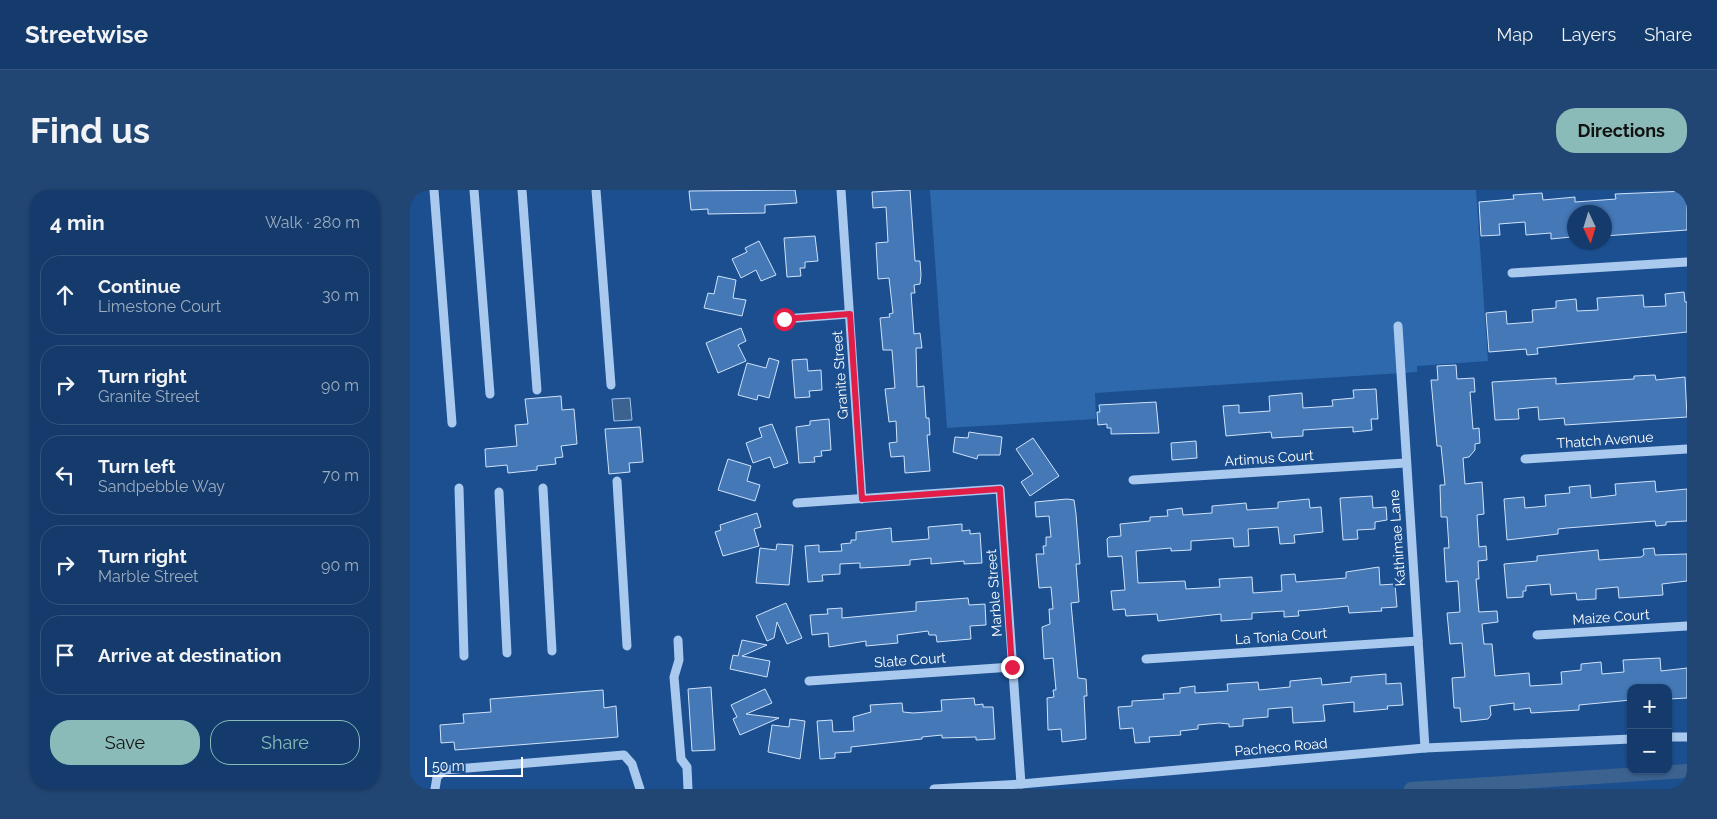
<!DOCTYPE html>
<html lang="en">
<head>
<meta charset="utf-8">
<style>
  :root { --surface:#143b6b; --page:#214673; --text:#f1f3f6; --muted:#9dadc1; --line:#33557e; --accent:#8bbbb9 }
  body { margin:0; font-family:Raleway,sans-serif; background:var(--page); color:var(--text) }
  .controls { position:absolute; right:15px; bottom:15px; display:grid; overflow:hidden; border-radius:10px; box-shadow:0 1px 4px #0004 }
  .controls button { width:45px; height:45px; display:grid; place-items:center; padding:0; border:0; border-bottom:1px solid var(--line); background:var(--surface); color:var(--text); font:25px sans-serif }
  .compass { position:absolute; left:1157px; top:15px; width:45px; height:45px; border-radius:50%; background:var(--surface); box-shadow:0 1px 4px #0004; rotate:176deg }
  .scale { position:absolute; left:15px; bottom:12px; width:98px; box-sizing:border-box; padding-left:5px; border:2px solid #fff; border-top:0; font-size:14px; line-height:18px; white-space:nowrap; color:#fff; -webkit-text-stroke:4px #1b4f8f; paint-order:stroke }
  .stop { position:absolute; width:15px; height:15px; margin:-11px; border:4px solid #e11d48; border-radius:50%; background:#fff }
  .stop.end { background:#e11d48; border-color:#fff; box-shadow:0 1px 5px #0008 }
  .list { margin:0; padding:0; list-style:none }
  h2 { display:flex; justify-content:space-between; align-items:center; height:65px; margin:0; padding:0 20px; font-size:21px }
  h2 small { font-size:16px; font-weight:400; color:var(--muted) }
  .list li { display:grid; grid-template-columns:32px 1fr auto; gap:15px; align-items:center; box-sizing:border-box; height:80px; margin:0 10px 10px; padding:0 10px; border:1px solid var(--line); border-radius:20px }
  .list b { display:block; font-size:19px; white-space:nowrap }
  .list p { margin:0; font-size:16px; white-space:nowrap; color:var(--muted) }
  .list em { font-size:16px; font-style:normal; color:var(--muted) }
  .actions { display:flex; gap:10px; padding:15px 20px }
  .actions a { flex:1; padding:11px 0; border:1px solid var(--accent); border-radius:20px; text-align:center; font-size:18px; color:var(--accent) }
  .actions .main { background:var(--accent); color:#111 }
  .icon { flex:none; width:28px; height:28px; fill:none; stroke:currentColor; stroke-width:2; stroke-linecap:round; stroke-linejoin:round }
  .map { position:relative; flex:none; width:1277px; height:599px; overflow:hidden; border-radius:20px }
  header { display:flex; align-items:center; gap:30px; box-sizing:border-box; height:70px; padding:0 25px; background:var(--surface); border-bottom:1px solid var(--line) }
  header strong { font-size:24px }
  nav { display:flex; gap:28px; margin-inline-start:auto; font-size:18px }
  .intro { display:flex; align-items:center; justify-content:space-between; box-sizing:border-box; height:120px; padding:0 30px }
  h1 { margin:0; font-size:35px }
  .button { padding:12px 22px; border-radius:20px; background:var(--accent); color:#111; font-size:18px; font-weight:700 }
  main { display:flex; gap:30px; padding:0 30px }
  aside { flex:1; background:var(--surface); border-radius:20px; box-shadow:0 1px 4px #0004 }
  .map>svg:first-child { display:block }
  .green { fill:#2e69ad }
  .water { fill:#3c6290; stroke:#9cc4f0 }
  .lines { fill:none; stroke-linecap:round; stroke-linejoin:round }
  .canal { stroke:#3c6290; stroke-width:14 }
  .building { fill:#4478b7; stroke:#cfe3fa }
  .minor { stroke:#a9c9ee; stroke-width:9 }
  .route { stroke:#e11d48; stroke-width:6 }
  .labels { text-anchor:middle; stroke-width:4.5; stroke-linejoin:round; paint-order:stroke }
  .street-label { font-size:14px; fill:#fff; stroke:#1b4f8f }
</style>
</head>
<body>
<header>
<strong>Streetwise</strong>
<nav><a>Map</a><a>Layers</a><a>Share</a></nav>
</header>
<div class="intro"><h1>Find us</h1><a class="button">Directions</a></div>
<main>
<aside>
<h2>4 min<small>Walk · 280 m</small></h2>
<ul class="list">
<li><svg class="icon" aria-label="ahead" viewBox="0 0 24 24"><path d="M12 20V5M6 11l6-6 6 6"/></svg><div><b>Continue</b><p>Limestone Court</p></div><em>30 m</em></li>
<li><svg class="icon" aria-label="right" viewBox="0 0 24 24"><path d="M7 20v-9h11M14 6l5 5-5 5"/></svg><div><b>Turn right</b><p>Granite Street</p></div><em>90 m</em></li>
<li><svg class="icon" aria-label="left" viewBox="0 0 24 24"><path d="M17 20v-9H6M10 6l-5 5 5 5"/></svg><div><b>Turn left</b><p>Sandpebble Way</p></div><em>70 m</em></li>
<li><svg class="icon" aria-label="right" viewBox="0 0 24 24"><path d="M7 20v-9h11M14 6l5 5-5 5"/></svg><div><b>Turn right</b><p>Marble Street</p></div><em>90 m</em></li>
<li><svg class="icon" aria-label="arrive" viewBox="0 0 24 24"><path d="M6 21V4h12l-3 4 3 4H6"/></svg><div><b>Arrive at destination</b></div></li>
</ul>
<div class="actions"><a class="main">Save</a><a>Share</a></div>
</aside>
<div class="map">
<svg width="1277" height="599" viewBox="0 0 1277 599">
  <rect width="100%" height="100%" fill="#1b4f8f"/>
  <polygon class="green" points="520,0 1066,0 1078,171 1007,176 1007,182 685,203 686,229 537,238"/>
  <polygon class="water" points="220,208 222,230 204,231 202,209"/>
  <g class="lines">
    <polyline class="canal" points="1001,599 1277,581"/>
  </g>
  <g class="building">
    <polygon points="385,0 387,13 355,15 355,23 298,24 298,19 281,20 279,1"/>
    <polygon points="500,0 505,71 510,71 511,85 510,94 504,95 505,103 501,103 504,144 510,143 512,158 506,158 507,197 514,196 516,228 519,228 520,245 517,245 520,281 495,283 494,266 481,267 479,253 487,252 486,231 479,232 475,199 485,198 482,160 473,160 470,128 480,127 479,124 483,123 479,88 468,89 466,53 478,52 476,17 463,18 462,2"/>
    <polygon points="1277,1 1277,40 1194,46 1194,22 1164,22 1164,34 1160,35 1161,47 1141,49 1141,43 1116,45 1115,32 1089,34 1090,45 1071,46 1069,12 1104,9 1103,5 1132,3 1133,10 1165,7 1165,12 1206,9 1205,4"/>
    <polygon points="405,46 408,71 395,72 395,78 390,78 391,86 377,87 374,48"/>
    <polygon points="349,51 366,85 351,91 346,80 331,88 322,69 337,62 335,58"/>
    <polygon points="308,86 326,90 323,108 336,110 332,126 294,118 298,103 304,104"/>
    <polygon points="1274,102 1275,112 1277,112 1277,142 1127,158 1128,164 1117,165 1116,159 1079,162 1076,123 1096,121 1097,134 1123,132 1122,120 1146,118 1146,111 1166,109 1167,121 1188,120 1187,108 1233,105 1234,117 1256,116 1255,104"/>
    <polygon points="331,138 336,151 328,155 336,171 308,183 296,153"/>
    <polygon points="359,168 369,171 359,208 348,205 347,210 328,205 337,173 356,178"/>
    <polygon points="397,169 398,181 411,180 412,200 399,201 400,207 385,208 382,170"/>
    <polygon points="1046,175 1047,189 1064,188 1065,202 1060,202 1063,239 1069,238 1070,253 1065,254 1065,260 1059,267 1053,268 1055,294 1072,292 1074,324 1067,325 1069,357 1076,356 1077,370 1068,371 1069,389 1066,389 1069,422 1087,421 1088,432 1072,434 1074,454 1082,454 1085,486 1119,483 1120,496 1152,494 1151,482 1171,480 1171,474 1191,472 1192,484 1214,482 1213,470 1250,468 1251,481 1277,478 1277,508 1259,509 1258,498 1221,498 1221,510 1169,515 1169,520 1121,523 1120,518 1104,520 1104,513 1080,516 1081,525 1078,529 1051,532 1050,518 1044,518 1042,488 1055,487 1052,453 1040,454 1037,423 1050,422 1048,391 1036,392 1034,358 1039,358 1037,327 1031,327 1030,295 1035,295 1031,256 1027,256 1021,190 1028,190 1027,176"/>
    <polygon points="1245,185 1246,190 1275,187 1277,227 1155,235 1154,228 1129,230 1128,217 1108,219 1109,229 1085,230 1082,192 1146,188 1146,194 1224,189 1224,186"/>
    <polygon points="966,199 968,229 961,229 962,240 943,242 943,237 924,238 893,240 893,246 862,248 861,242 816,246 813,216 829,215 829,223 860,221 859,206 892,203 893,218 923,216 922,210 944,208 943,200"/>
    <polygon points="151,206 152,220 164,219 167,254 151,256 153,267 145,268 146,274 127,276 127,280 98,283 97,275 76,277 75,259 107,256 105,235 118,234 115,209"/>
    <polygon points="746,212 749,243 701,244 701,238 697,238 697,234 688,235 687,222 690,222 689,215"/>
    <polygon points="419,229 421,260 411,261 412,266 404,267 405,272 389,273 386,237 400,235 400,231"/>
    <polygon points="362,234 378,273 364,278 360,267 343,273 336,253 352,247 349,238"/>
    <polygon points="230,237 233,272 219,273 220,282 199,284 195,239"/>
    <polygon points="559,242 592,247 590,265 568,265 567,269 543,262 545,247 558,248"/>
    <polygon points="623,248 649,286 620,306 611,292 623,284 606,259"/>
    <polygon points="786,251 787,268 762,270 761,253"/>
    <polygon points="318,269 341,276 337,291 350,295 345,311 308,300"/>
    <polygon points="1245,291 1246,302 1277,299 1277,331 1256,332 1256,335 1246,336 1245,331 1157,338 1148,339 1148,344 1097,350 1094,309 1114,307 1115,318 1136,316 1135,305 1160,303 1159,297 1180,295 1181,308 1206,305 1205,294"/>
    <polygon points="962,306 963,318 976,317 977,330 965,332 965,339 947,340 948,349 933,350 930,308"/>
    <polygon points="657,309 664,310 666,324 670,374 666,374 669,412 661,413 668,488 676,489 677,506 674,506 676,549 652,552 651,539 638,540 637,508 644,507 643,500 646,500 643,468 634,469 632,437 640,434 639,419 643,419 641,397 629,398 626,364 634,364 633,356 636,356 636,347 641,347 639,326 626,327 625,312"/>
    <polygon points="899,309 900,318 911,317 913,342 884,345 885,353 870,354 868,337 838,339 839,356 824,357 823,348 781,351 781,360 761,361 761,358 726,361 728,393 775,391 776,399 810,397 809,389 842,387 843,403 872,401 871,385 885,384 886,392 936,388 936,382 969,377 970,395 985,394 987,417 971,418 972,421 939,423 938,416 911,419 888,421 889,426 874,427 874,421 842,423 842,429 811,431 811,424 748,431 747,424 716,426 715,419 703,420 701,401 715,400 712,366 698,367 697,349 699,347 711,346 710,334 740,331 740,327 758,326 757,320 772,318 773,325 802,323 802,316 836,313 837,320 868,318 868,312"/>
    <polygon points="347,323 351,337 344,339 349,356 313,366 305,342 311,340 310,335"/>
    <polygon points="552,334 552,341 560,340 560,344 570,343 572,373 554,374 554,371 521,374 521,368 500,370 500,375 469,377 450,378 450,373 430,374 430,384 412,385 413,391 398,392 395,356 409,355 409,362 432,361 431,354 441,353 441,350 446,350 446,342 481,338 482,352 519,349 518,337"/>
    <polygon points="367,354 383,355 379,395 346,393 350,358 366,360"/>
    <polygon points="1244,358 1245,365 1277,364 1277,391 1252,394 1253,405 1209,408 1208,397 1186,399 1186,409 1167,410 1166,403 1141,405 1140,394 1116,396 1116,401 1113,401 1113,407 1097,408 1094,374 1127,371 1127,366 1188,360 1189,370 1231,367 1234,365 1233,359"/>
    <polygon points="558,408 559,415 575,414 576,435 560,436 561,449 527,452 526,445 519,445 518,441 487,445 488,453 456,456 456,451 419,457 418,443 402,445 400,425 418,424 417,419 432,418 432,428 506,421 506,412"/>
    <polygon points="376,413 392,448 377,454 367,432 364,448 357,451 346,426"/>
    <polygon points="332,450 357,455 332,466 360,471 357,487 320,479 323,465 328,466"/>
    <polygon points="976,484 976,494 991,493 993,515 977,516 978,519 944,522 944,512 913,515 915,531 883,533 882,517 858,519 858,527 833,529 833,536 819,537 819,534 809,533 788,535 788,539 770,541 771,545 739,547 740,552 725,553 723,538 710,539 708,517 722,516 722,511 754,509 753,504 770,503 770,498 785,496 785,503 818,501 817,494 848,492 849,500 880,497 880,491 911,488 912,495 941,492 941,487"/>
    <polygon points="301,497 305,560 282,561 278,499"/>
    <polygon points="355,499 362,513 336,524 369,528 330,545 323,529 327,527 321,515"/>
    <polygon points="193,500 194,518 206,516 208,547 45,560 44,552 31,553 30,535 54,533 53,524 81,522 80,509"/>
    <polygon points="564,508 565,515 573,514 573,517 583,517 585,549 566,550 566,547 532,548 532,545 512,547 512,549 441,557 441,562 425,563 425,568 410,569 407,531 422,530 423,542 444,541 443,527 461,522 460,515 492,513 493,522 503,523 532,521 531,510"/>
    <polygon points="380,529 395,531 390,569 358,562 362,535 379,537"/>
  </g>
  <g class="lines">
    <g class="minor">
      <polyline points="24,0 42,233"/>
      <polyline points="64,0 80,204"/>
      <polyline points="112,0 127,200"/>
      <polyline points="186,0 201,195"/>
      <polyline points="431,0 452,309"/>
      <polyline points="1102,83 1277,72"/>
      <polyline points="374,129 439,124"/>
      <polyline points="988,136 1015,558"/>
      <polyline points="1115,269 1277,259"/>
      <polyline points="723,290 995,273"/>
      <polyline points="207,291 217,456"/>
      <polyline points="49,298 54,466"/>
      <polyline points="133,298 142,461"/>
      <polyline points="89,302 97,463"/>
      <polyline points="387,313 590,299 611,594"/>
      <polyline points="1127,445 1277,436"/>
      <polyline points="268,450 269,470 264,487 271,569 277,577 278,599"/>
      <polyline points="736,469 1008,451"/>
      <polyline points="399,491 602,477"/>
      <polyline points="1258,547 1277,547"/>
      <polyline points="25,599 27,587 34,580 214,565 222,574 230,599"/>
      <polyline points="524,599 611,594 1015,558 1221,549"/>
    </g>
  </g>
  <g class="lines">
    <polyline class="route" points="374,129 440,124 452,309 590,299 602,477"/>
  </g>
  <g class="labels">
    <g class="street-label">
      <text transform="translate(430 185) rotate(-94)" y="5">Granite Street</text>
      <text transform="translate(1195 250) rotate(-4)" y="5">Thatch Avenue</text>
      <text transform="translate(859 268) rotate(-4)" y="5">Artimus Court</text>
      <text transform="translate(987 348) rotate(-94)" y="5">Kathimae Lane</text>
      <text transform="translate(584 403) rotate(-94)" y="5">Marble Street</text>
      <text transform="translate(1201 427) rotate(-4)" y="5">Maize Court</text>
      <text transform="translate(871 446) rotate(-4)" y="5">La Tonia Court</text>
      <text transform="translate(500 470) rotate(-4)" y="5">Slate Court</text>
      <text transform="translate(871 557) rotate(-5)" y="5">Pacheco Road</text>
    </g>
  </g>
</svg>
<div class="controls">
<button>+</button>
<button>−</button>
</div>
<svg class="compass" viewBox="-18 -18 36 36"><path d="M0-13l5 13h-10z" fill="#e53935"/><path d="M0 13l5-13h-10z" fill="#9dadc1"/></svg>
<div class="scale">50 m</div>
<div class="stop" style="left:374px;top:129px"></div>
<div class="stop end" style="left:602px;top:477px"></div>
</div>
</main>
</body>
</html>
